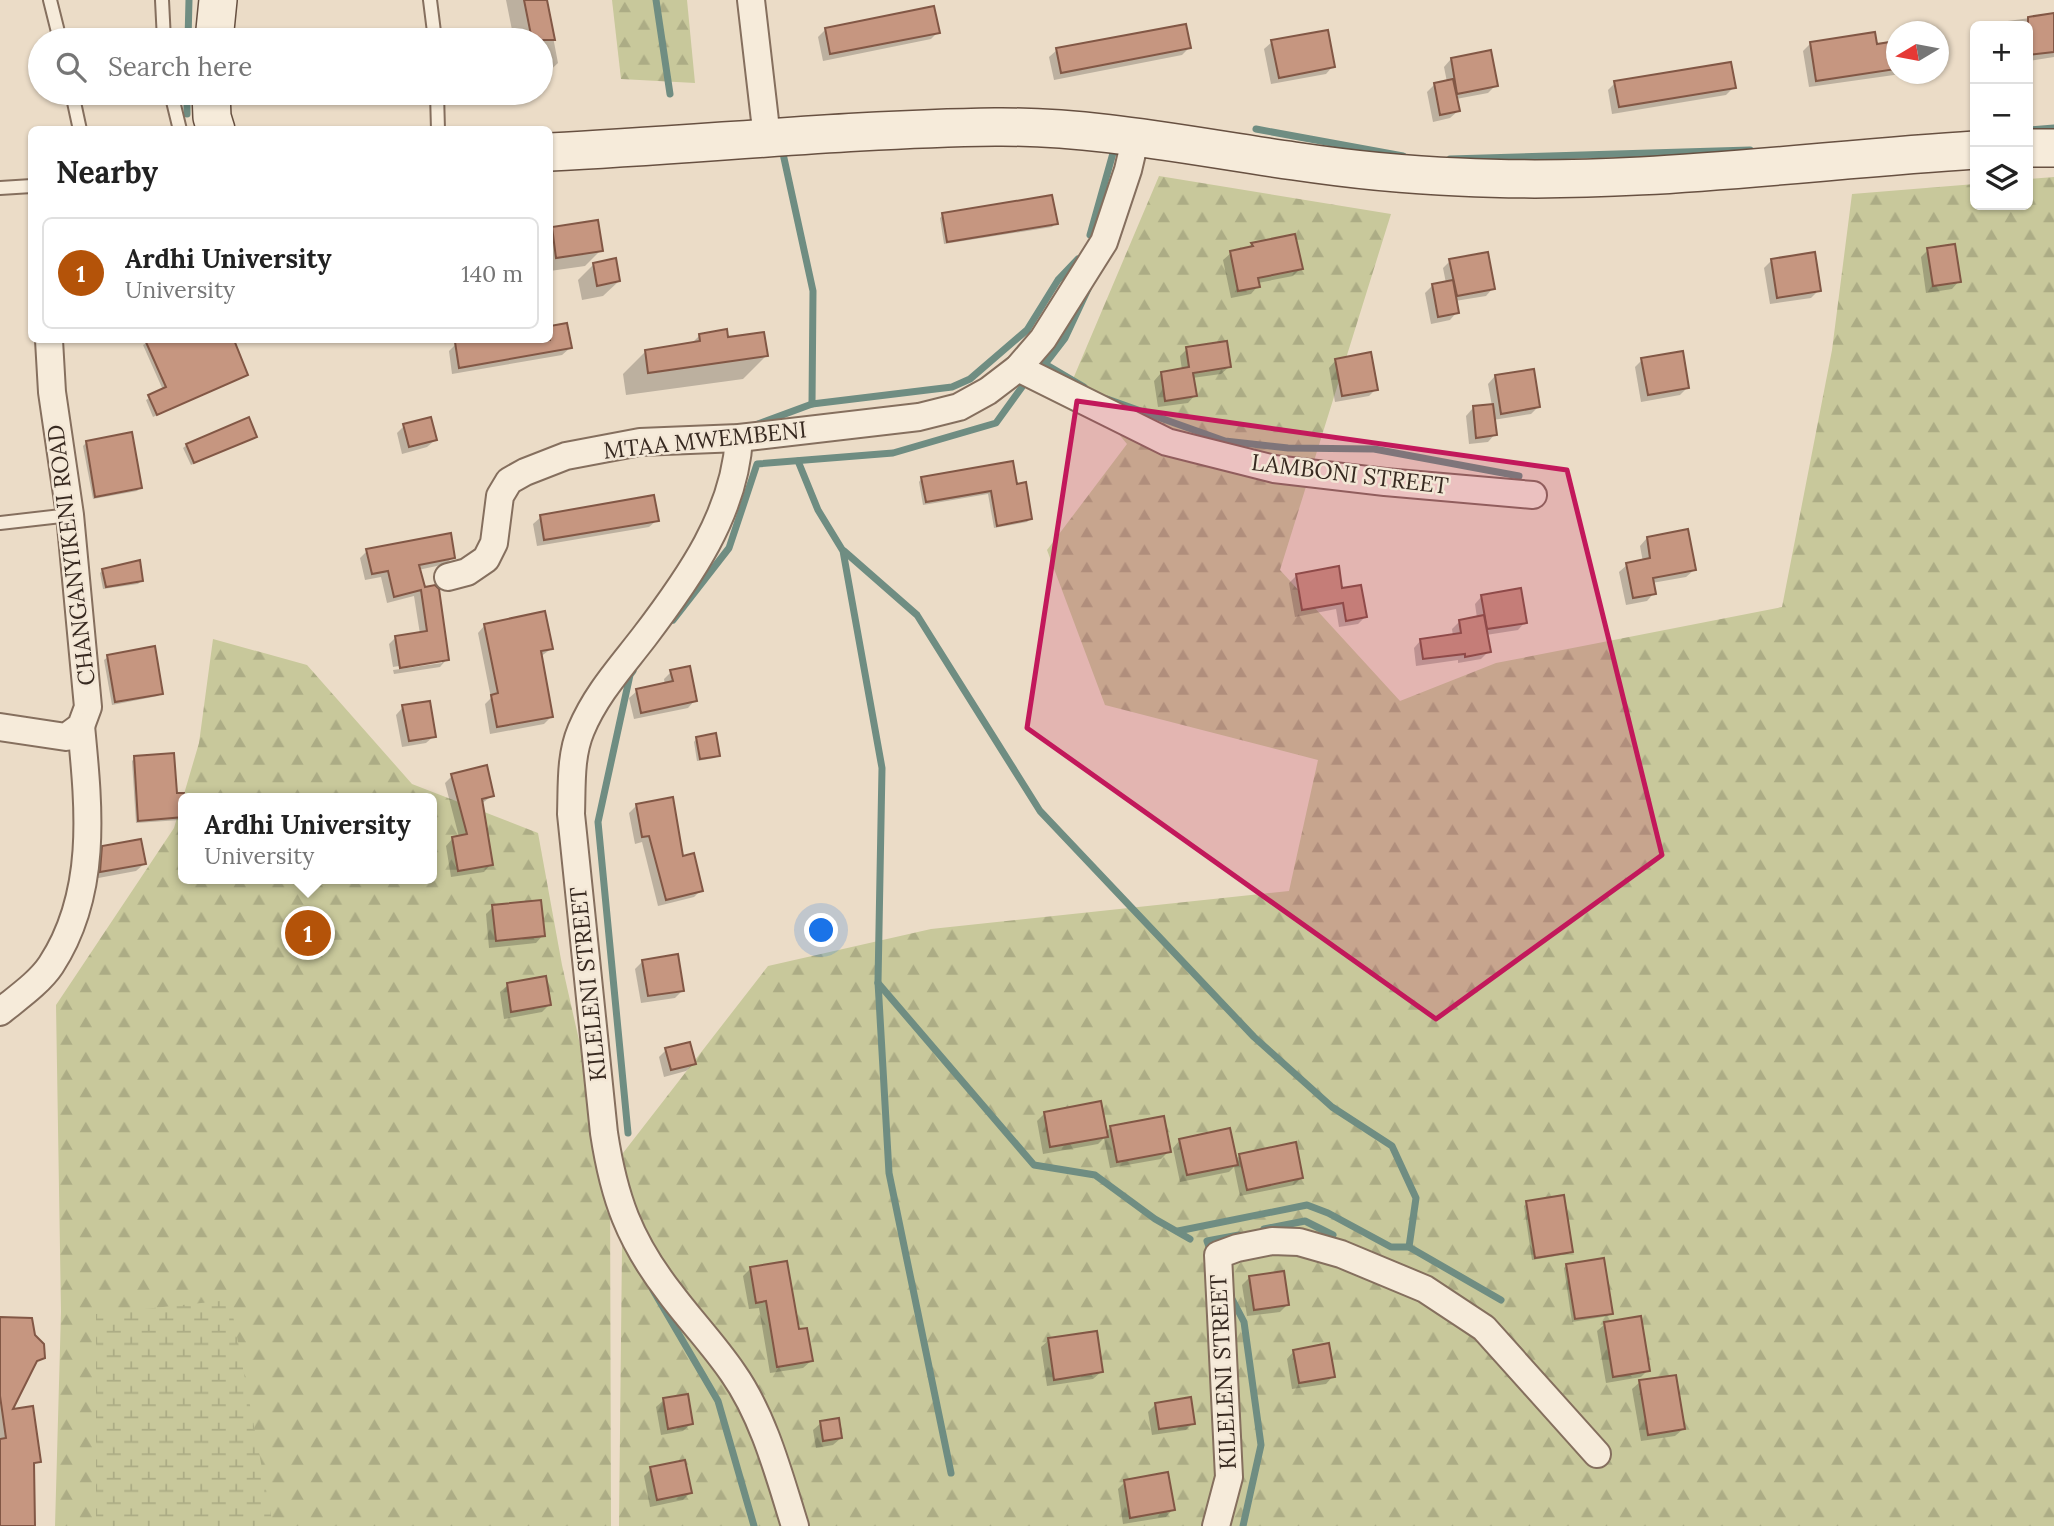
<!DOCTYPE html>
<html lang="en">
<head>
<meta charset="utf-8">
<style>
  :root { --surface:#fff; --page:#f6f6f6; --text:#222; --muted:#767676; --line:#e0e0e0; --accent:#b45309 }
  body { margin:0; font-family:Lora,serif; background:var(--page); color:var(--text) }
  .controls { position:absolute; right:21px; top:21px; display:grid; overflow:hidden; border-radius:10px; box-shadow:0 2px 5px #0004 }
  .controls button { width:63px; height:63px; display:grid; place-items:center; padding:0; border:0; border-bottom:2px solid var(--line); background:var(--surface); color:var(--text); font:35px sans-serif }
  .compass { position:absolute; left:1886px; top:21px; width:63px; height:63px; border-radius:50%; background:var(--surface); box-shadow:0 2px 5px #0004; rotate:260deg }
  .you { position:absolute; left:822px; top:931px; width:24px; height:24px; margin:-18px; border:5px solid #fff; border-radius:50%; background:#1a73e8; box-shadow:0 0 0 10px #1a73e833 }
  .badge { display:grid; place-items:center; width:46px; height:46px; border-radius:50%; background:var(--accent); color:#fff; font-size:23px; font-weight:700 }
  .pin { position:absolute; translate:-50% -50%; border:4px solid #fff; box-shadow:0 2px 7px #0006 }
  .popup { position:absolute; left:178px; top:793px; width:259px; height:91px; box-sizing:border-box; display:grid; place-content:center; border-radius:10px; background:var(--surface); filter:drop-shadow(0 2px 5px #0005); font-size:23px; white-space:nowrap; color:var(--muted) }
  .popup b { font-size:26px; color:var(--text) }
  .popup::after { content:''; position:absolute; left:50%; top:100%; margin-left:-14px; border:14px solid transparent; border-top-color:var(--surface) }
  .list { margin:0; padding:0; list-style:none }
  h2 { display:flex; justify-content:space-between; align-items:center; height:91px; margin:0; padding:0 28px; font-size:30px }
  h2 small { font-size:23px; font-weight:400; color:var(--muted) }
  .list li { display:grid; grid-template-columns:46px 1fr auto; gap:21px; align-items:center; box-sizing:border-box; height:112px; margin:0 14px 14px; padding:0 14px; border:2px solid var(--line); border-radius:10px }
  .list b { display:block; font-size:26px; white-space:nowrap }
  .list p { margin:0; font-size:23px; white-space:nowrap; color:var(--muted) }
  .list em { font-size:23px; font-style:normal; color:var(--muted) }
  .icon { flex:none; width:38px; height:38px; fill:none; stroke:currentColor; stroke-width:2; stroke-linecap:round; stroke-linejoin:round }
  .map { position:relative; flex:none; width:2054px; height:1526px; overflow:hidden }
  .search { position:absolute; background:var(--surface); box-shadow:0 2px 5px #0004; left:28px; top:28px; width:525px; height:77px; display:flex; align-items:center; gap:18px; box-sizing:border-box; padding:0 24px; border-radius:38px; color:var(--muted); font-size:26px }
  .panel { position:absolute; background:var(--surface); box-shadow:0 2px 5px #0004; left:28px; top:126px; width:525px; height:217px; border-radius:10px }
  .map>svg:first-child { display:block }
  .forest { fill:url(#forest-firs); fill-rule:evenodd }
  .wetland { fill:url(#wetland-marsh) }
  .shadow { fill:#0003 }
  .lines { fill:none; stroke-linecap:round; stroke-linejoin:round }
  .stream { stroke:#6f8d82; stroke-width:7 }
  .building { fill:#c69680; stroke:#825745; stroke-width:2 }
  .lane-casing { stroke:#856f5e; stroke-width:16 }
  .street-casing { stroke:#856f5e; stroke-width:30 }
  .secondary-casing { stroke:#675041; stroke-width:40 }
  .lane { stroke:#f6ebda; stroke-width:12 }
  .street { stroke:#f6ebda; stroke-width:26 }
  .secondary { stroke:#f6ebda; stroke-width:37 }
  .marked { fill:#c2185b; fill-opacity:0.2; stroke:#c2185b; stroke-width:5; stroke-linejoin:round }
  .labels { text-anchor:middle; stroke-width:5; stroke-linejoin:round; paint-order:stroke }
  .street-label { font-size:23px; fill:#372920; stroke:#f3e7d6 }
</style>
</head>
<body>
<div class="map">
<svg width="2054" height="1526" viewBox="0 0 2054 1526">
  <defs>
    <pattern id="forest-firs" width="22" height="20" patternUnits="userSpaceOnUse" patternTransform="scale(1.75)"><rect width="22" height="20" fill="#c8c89b"/><path d="M5 1l3.5 6h-7zM16 11l3.5 6h-7z" fill="#acac85"/></pattern>
    <pattern id="wetland-marsh" width="20" height="14" patternUnits="userSpaceOnUse" patternTransform="scale(1.75)"><rect width="20" height="14" fill="#c8c89b"/><path d="M1 5h8M5 5V1M11 12h8M15 12V8" fill="none" stroke="#acac85"/></pattern>
  </defs>
  <rect width="100%" height="100%" fill="#ebdcc7"/>
  <g class="forest">
    <polygon points="612,0 687,0 695,83 621,79"/>
    <polygon points="1159,176 1391,214 1280,570 1400,701 1496,663 1782,607 1832,350 1852,194 1975,184 1975,205 2028,205 2028,179 2054,177 2054,1526 619,1526 623,1153 768,966 931,929 1289,891 1318,760 1105,705 1047,550 1127,444 1073,379"/>
    <path d="M213,639l94,26 105,119 126,49 24,132 48,212 1,349h-556l6,-214 -5,-307 118,-177 25,-85zM184,798h248v81h-248z"/>
  </g>
  <polygon class="wetland" points="230,1300 273,1526 96,1526 96,1314"/>
  <g class="shadow">
    <polygon points="506,0 546,0 558,63 542,78 541,40 514,40"/>
    <polygon points="2054,15 2054,57 2028,61 2028,26 1996,26 2000,22"/>
    <polygon points="825,30 938,32 931,39 823,61 818,37"/>
    <polygon points="1272,42 1333,66 1326,74 1271,84 1264,49"/>
    <polygon points="1896,42 1896,74 1901,74 1809,87 1803,51 1811,43 1875,46"/>
    <polygon points="1189,48 1182,55 1054,80 1049,57 1057,50"/>
    <polygon points="1451,59 1496,85 1488,93 1456,99 1458,111 1450,118 1433,122 1427,92 1435,84 1447,82 1444,67"/>
    <polygon points="1615,83 1734,87 1726,95 1612,114 1608,90"/>
    <polygon points="943,215 1056,223 1052,227 944,244 940,218"/>
    <polygon points="553,228 601,250 585,266 550,271 550,231"/>
    <polygon points="1252,244 1301,268 1293,276 1258,283 1258,286 1251,294 1231,298 1223,260 1231,253 1247,249"/>
    <polygon points="1928,250 1959,281 1952,289 1926,293 1921,257"/>
    <polygon points="1772,260 1819,290 1811,298 1770,304 1764,268"/>
    <polygon points="1450,261 1493,288 1486,296 1455,301 1457,312 1450,320 1431,324 1425,293 1433,285 1446,283 1443,268"/>
    <polygon points="594,264 619,281 603,296 582,300 578,280"/>
    <polygon points="566,325 570,348 562,355 452,374 449,351 456,344 481,340 550,340 550,327"/>
    <polygon points="700,335 726,339 766,356 743,379 626,395 623,374 646,351 690,345"/>
    <polygon points="151,340 222,340 230,358 246,374 153,417 146,400 163,390 143,345"/>
    <polygon points="1187,349 1229,367 1221,374 1192,378 1195,395 1188,403 1158,407 1154,381 1161,373 1182,370 1180,356"/>
    <polygon points="1336,360 1376,389 1369,396 1335,402 1329,368"/>
    <polygon points="1642,360 1687,388 1680,395 1641,402 1635,367"/>
    <polygon points="1495,376 1538,407 1531,414 1493,420 1495,434 1488,442 1469,444 1466,416 1473,408 1492,406 1488,384"/>
    <polygon points="404,426 435,440 427,447 402,454 397,433"/>
    <polygon points="255,436 191,465 183,448 187,445"/>
    <polygon points="87,442 140,488 137,491 93,499 83,446"/>
    <polygon points="922,478 1016,486 1030,519 1027,522 994,528 988,494 923,505 919,482"/>
    <polygon points="541,517 657,520 649,527 537,546 533,524"/>
    <polygon points="1647,538 1694,570 1686,577 1652,583 1654,593 1647,601 1626,605 1619,572 1627,565 1643,562 1640,546"/>
    <polygon points="367,551 453,557 446,564 418,570 447,659 440,667 394,674 393,670 442,663 442,659 393,667 389,644 396,637 420,634 414,596 387,603 381,577 365,580 360,558"/>
    <polygon points="103,570 141,581 138,584 103,589 100,573"/>
    <polygon points="1296,576 1341,590 1365,617 1358,624 1339,627 1336,609 1295,617 1289,583"/>
    <polygon points="1482,596 1525,622 1518,630 1486,635 1489,651 1481,659 1458,663 1458,660 1416,666 1414,648 1421,640 1453,636 1452,629 1459,622 1477,618 1475,604"/>
    <polygon points="485,625 551,649 540,657 552,716 544,724 490,734 485,704 491,698 478,633"/>
    <polygon points="108,657 161,693 158,696 112,705 104,660"/>
    <polygon points="671,672 695,700 688,708 634,719 629,698 637,691 665,685 664,679"/>
    <polygon points="403,707 434,736 426,743 402,747 396,715"/>
    <polygon points="697,738 718,755 715,758 697,761 694,742"/>
    <polygon points="135,758 175,795 184,817 180,820 136,823 132,761"/>
    <polygon points="452,776 493,795 481,804 491,864 484,872 451,877 446,846 453,838 459,837 445,783"/>
    <polygon points="636,806 682,858 701,890 694,897 658,906 642,842 635,844 629,813"/>
    <polygon points="103,848 144,864 136,871 93,879 96,856"/>
    <polygon points="493,907 543,935 536,943 489,948 486,914"/>
    <polygon points="643,961 682,991 675,998 641,1003 635,969"/>
    <polygon points="508,985 549,1005 542,1012 504,1019 500,992"/>
    <polygon points="666,1050 694,1064 686,1071 664,1077 659,1057"/>
    <polygon points="1045,1113 1105,1133 1111,1127 1169,1151 1161,1159 1110,1168 1104,1138 1098,1144 1043,1154 1037,1121"/>
    <polygon points="1180,1140 1235,1160 1240,1155 1301,1178 1294,1185 1240,1196 1234,1167 1229,1172 1180,1182 1173,1148"/>
    <polygon points="1527,1203 1571,1251 1568,1254 1532,1260 1524,1206"/>
    <polygon points="1567,1265 1611,1313 1608,1316 1572,1322 1564,1268"/>
    <polygon points="751,1268 797,1331 811,1361 803,1368 770,1373 759,1308 749,1309 743,1276"/>
    <polygon points="1250,1277 1287,1305 1280,1312 1247,1316 1242,1285"/>
    <polygon points="0,1319 33,1336 43,1358 33,1364 10,1411 39,1461 32,1466 33,1526 0,1526"/>
    <polygon points="1605,1324 1648,1370 1641,1377 1606,1383 1597,1331"/>
    <polygon points="1049,1340 1101,1372 1093,1379 1047,1386 1041,1347"/>
    <polygon points="1294,1351 1333,1376 1326,1384 1292,1389 1287,1359"/>
    <polygon points="1640,1382 1683,1429 1675,1436 1641,1441 1632,1389"/>
    <polygon points="664,1400 691,1424 683,1431 661,1435 656,1407"/>
    <polygon points="1156,1404 1193,1423 1186,1430 1152,1435 1148,1412"/>
    <polygon points="821,1423 841,1438 833,1445 816,1448 813,1430"/>
    <polygon points="651,1469 690,1493 683,1500 650,1507 644,1476"/>
    <polygon points="1125,1482 1173,1509 1166,1517 1123,1524 1118,1489"/>
  </g>
  <g class="lines">
    <g class="stream">
      <polyline points="656,0 670,94"/>
      <polyline points="188,40 189,0"/>
      <polyline points="187,114 187,93"/>
      <polyline points="1256,129 1403,156"/>
      <polyline points="2028,130 2054,128"/>
      <polyline points="782,149 813,291 812,404"/>
      <polyline points="1450,159 1750,150"/>
      <polyline points="1090,235 1115,146 1113,146"/>
      <polyline points="1084,387 1045,364 1065,338 1088,289"/>
      <polyline points="1107,399 1225,441 1288,448 1374,449 1519,476"/>
      <polyline points="758,424 812,404 952,387 970,379 1027,330 1058,280 1078,259"/>
      <polyline points="798,461 818,510 843,551 882,768 878,982 889,1173 951,1473"/>
      <polyline points="844,551 917,615 1040,811 1254,1037 1332,1107 1392,1146 1416,1198 1409,1247"/>
      <polyline points="673,620 729,548 757,464 893,453 996,423 1022,387"/>
      <polyline points="878,983 1034,1165 1095,1175 1155,1219 1190,1239"/>
      <polyline points="628,1133 598,822 630,675 633,671"/>
      <polyline points="1264,1229 1305,1221 1333,1235"/>
      <polyline points="1178,1231 1307,1205 1328,1213 1391,1247 1409,1247 1501,1300"/>
      <polyline points="1212,1255 1207,1241 1239,1235"/>
      <polyline points="653,1290 718,1401 754,1526"/>
      <polyline points="1230,1295 1244,1322 1261,1445 1243,1526"/>
    </g>
  </g>
  <g class="building">
    <polygon points="524,0 547,0 555,40 532,40"/>
    <polygon points="934,6 940,33 830,54 825,28"/>
    <polygon points="2054,13 2054,52 2028,55 2028,17"/>
    <polygon points="1186,24 1191,48 1061,73 1056,48"/>
    <polygon points="1328,30 1335,67 1279,78 1271,40"/>
    <polygon points="1875,32 1877,44 1896,41 1896,69 1816,81 1810,42"/>
    <polygon points="1491,50 1498,86 1457,94 1451,58"/>
    <polygon points="1731,62 1736,88 1619,107 1614,81"/>
    <polygon points="1453,79 1460,111 1440,115 1434,83"/>
    <polygon points="1052,195 1058,224 947,242 942,213"/>
    <polygon points="598,220 603,251 556,258 552,227"/>
    <polygon points="1295,234 1303,269 1258,278 1260,287 1238,291 1230,251 1253,246 1251,243"/>
    <polygon points="1955,244 1961,282 1933,286 1927,248"/>
    <polygon points="1488,252 1495,289 1457,296 1449,259"/>
    <polygon points="1815,252 1821,291 1777,298 1771,259"/>
    <polygon points="616,258 620,281 597,286 593,263"/>
    <polygon points="1453,280 1459,313 1438,317 1432,284"/>
    <polygon points="567,323 572,348 459,368 455,342 471,340 550,340 550,326"/>
    <polygon points="727,329 728,337 764,332 768,356 648,373 645,350 700,341 699,334"/>
    <polygon points="145,340 234,340 248,375 157,415 148,395 166,387"/>
    <polygon points="1227,341 1231,367 1193,373 1197,396 1165,401 1161,372 1189,367 1186,347"/>
    <polygon points="1683,351 1689,388 1648,395 1641,358"/>
    <polygon points="1371,352 1378,390 1342,396 1335,359"/>
    <polygon points="1534,369 1540,407 1501,414 1495,375"/>
    <polygon points="1493,404 1497,435 1476,438 1473,406"/>
    <polygon points="249,417 257,437 194,463 186,444"/>
    <polygon points="431,417 437,440 409,447 403,424"/>
    <polygon points="132,432 142,488 95,497 86,441"/>
    <polygon points="1013,461 1017,484 1026,482 1032,519 997,526 991,491 926,502 921,477"/>
    <polygon points="654,495 659,521 544,540 540,515"/>
    <polygon points="1688,529 1696,570 1653,578 1656,594 1633,598 1626,563 1650,558 1647,537"/>
    <polygon points="451,533 455,558 419,565 425,587 435,585 439,589 449,660 400,668 395,636 427,631 421,590 394,597 388,571 372,574 366,549"/>
    <polygon points="140,560 143,581 106,587 102,569"/>
    <polygon points="1339,566 1342,588 1361,585 1367,617 1346,621 1343,603 1302,610 1296,574"/>
    <polygon points="1521,588 1527,623 1487,629 1481,595"/>
    <polygon points="545,611 553,649 541,651 553,717 497,727 491,695 498,693 484,624"/>
    <polygon points="1484,615 1491,652 1465,657 1465,654 1423,659 1420,639 1461,633 1459,620"/>
    <polygon points="155,646 163,694 115,702 107,655"/>
    <polygon points="690,666 697,701 641,713 636,689 673,681 670,670"/>
    <polygon points="430,701 436,737 409,741 402,705"/>
    <polygon points="716,733 720,756 700,759 696,737"/>
    <polygon points="174,753 177,793 184,793 184,817 138,821 134,756"/>
    <polygon points="487,765 494,796 482,799 493,865 458,871 452,837 467,834 451,774"/>
    <polygon points="673,797 683,856 694,853 703,891 666,900 649,836 642,837 636,804"/>
    <polygon points="141,839 146,864 100,872 102,846"/>
    <polygon points="541,900 545,936 496,941 492,905"/>
    <polygon points="678,954 684,991 648,996 642,960"/>
    <polygon points="546,976 551,1005 511,1012 507,983"/>
    <polygon points="690,1042 696,1064 671,1070 665,1048"/>
    <polygon points="1101,1101 1108,1137 1050,1147 1044,1112"/>
    <polygon points="1164,1116 1171,1152 1117,1162 1110,1126"/>
    <polygon points="1230,1128 1238,1165 1187,1175 1179,1139"/>
    <polygon points="1296,1142 1303,1178 1247,1190 1239,1154"/>
    <polygon points="1564,1195 1573,1252 1535,1258 1526,1201"/>
    <polygon points="1604,1258 1613,1314 1575,1319 1566,1264"/>
    <polygon points="787,1261 799,1329 807,1328 813,1361 777,1367 766,1301 756,1303 750,1267"/>
    <polygon points="1284,1271 1289,1305 1254,1310 1249,1276"/>
    <polygon points="1641,1316 1650,1371 1613,1377 1604,1322"/>
    <polygon points="0,1317 32,1318 35,1335 44,1344 45,1358 37,1361 13,1409 33,1406 41,1462 34,1463 35,1526 0,1526 0,1439 6,1438 0,1396"/>
    <polygon points="1097,1331 1103,1372 1054,1380 1048,1338"/>
    <polygon points="1329,1343 1335,1377 1299,1383 1293,1350"/>
    <polygon points="1676,1375 1685,1429 1648,1435 1639,1380"/>
    <polygon points="688,1394 693,1424 668,1429 663,1398"/>
    <polygon points="1191,1397 1195,1424 1159,1429 1155,1403"/>
    <polygon points="839,1418 842,1438 823,1441 820,1421"/>
    <polygon points="685,1460 692,1493 657,1500 650,1467"/>
    <polygon points="1168,1472 1175,1510 1130,1518 1124,1480"/>
  </g>
  <g class="lines">
    <defs>
      <g id="lane">
        <polyline points="50,0 60,40"/>
        <polyline points="162,0 164,40"/>
        <polyline points="430,0 435,40"/>
        <polyline points="72,93 80,130"/>
        <polyline points="171,93 180,130"/>
        <polyline points="437,93 438,130"/>
        <polyline points="0,188 32,186"/>
        <polyline points="0,523 70,515"/>
      </g>
      <g id="street">
        <polyline points="751,0 767,138"/>
        <polyline points="1018,368 1167,442 1274,469 1385,482 1533,495"/>
        <path d="M739,438c-4,75 -50,140 -95,199 -23,30 -48,57 -63,93 -11,26 -9,56 -10,84l33,319c10,65 25,107 66,160 20,27 44,52 63,80 31,44 46,102 62,153"/>
        <polyline points="448,577 467,572 486,559 494,543 500,496 509,481 525,472 566,456 640,442 739,438 919,417 959,407 988,391 1018,368 1043,339 1104,242 1128,170 1136,136"/>
        <polyline points="0,727 66,737 81,726 88,707 70,515 52,392 49,340"/>
        <path d="M0,1012c17,-14 39,-29 51,-47 47,-72 38,-157 30,-239"/>
        <polyline points="1216,1526 1229,1477 1218,1255 1237,1248 1272,1241 1299,1242 1341,1254 1425,1289 1484,1328 1597,1454"/>
      </g>
      <g id="secondary">
        <polyline points="214,40 218,0"/>
        <polyline points="211,93 212,117 216,130"/>
        <polyline points="2028,148 2054,148"/>
        <path d="M550,152c148,-7 296,-23 445,-25 101,-1 199,20 299,34 54,8 110,14 165,16 172,9 344,-16 516,-27"/>
      </g>
    </defs>
    <use href="#lane" class="lane-casing"/>
    <use href="#street" class="street-casing"/>
    <use href="#secondary" class="secondary-casing"/>
    <use href="#lane" class="lane"/>
    <use href="#street" class="street"/>
    <use href="#secondary" class="secondary"/>
  </g>
  <path class="marked" d="M1077,401l490,69 95,385 -226,164 -409,-291z"/>
  <g class="labels">
    <g class="street-label">
      <text transform="translate(705 440) rotate(-6)" y="8">MTAA MWEMBENI</text>
      <text transform="translate(1350 474) rotate(7)" y="8">LAMBONI STREET</text>
      <text transform="translate(71 555) rotate(-97)" y="8">CHANGANYIKENI ROAD</text>
      <text transform="translate(588 984) rotate(-96)" y="8">KILELENI STREET</text>
      <text transform="translate(1223 1372) rotate(-93)" y="8">KILELENI STREET</text>
    </g>
  </g>
</svg>
<div class="controls">
<button>+</button>
<button>−</button>
<button><svg class="icon" aria-label="layers" viewBox="0 0 24 24"><path d="M12 4l9 5-9 5-9-5zM3 14l9 5 9-5"/></svg></button>
</div>
<svg class="compass" viewBox="-18 -18 36 36"><path d="M0-13l5 13h-10z" fill="#e53935"/><path d="M0 13l5-13h-10z" fill="#767676"/></svg>
<div class="you"></div>
<div class="pin badge" style="left:308px;top:933px">1</div>
<div class="popup"><b>Ardhi University</b>University</div>
<div class="search"><svg class="icon" aria-label="search" viewBox="0 0 24 24"><circle cx="10" cy="10" r="6"/><path d="M15 15l6 6"/></svg>Search here</div>
<section class="panel">
<h2>Nearby<small></small></h2>
<ul class="list">
<li><span class="badge">1</span><div><b>Ardhi University</b><p>University</p></div><em>140 m</em></li>
</ul>
</section>
</div>
</body>
</html>
